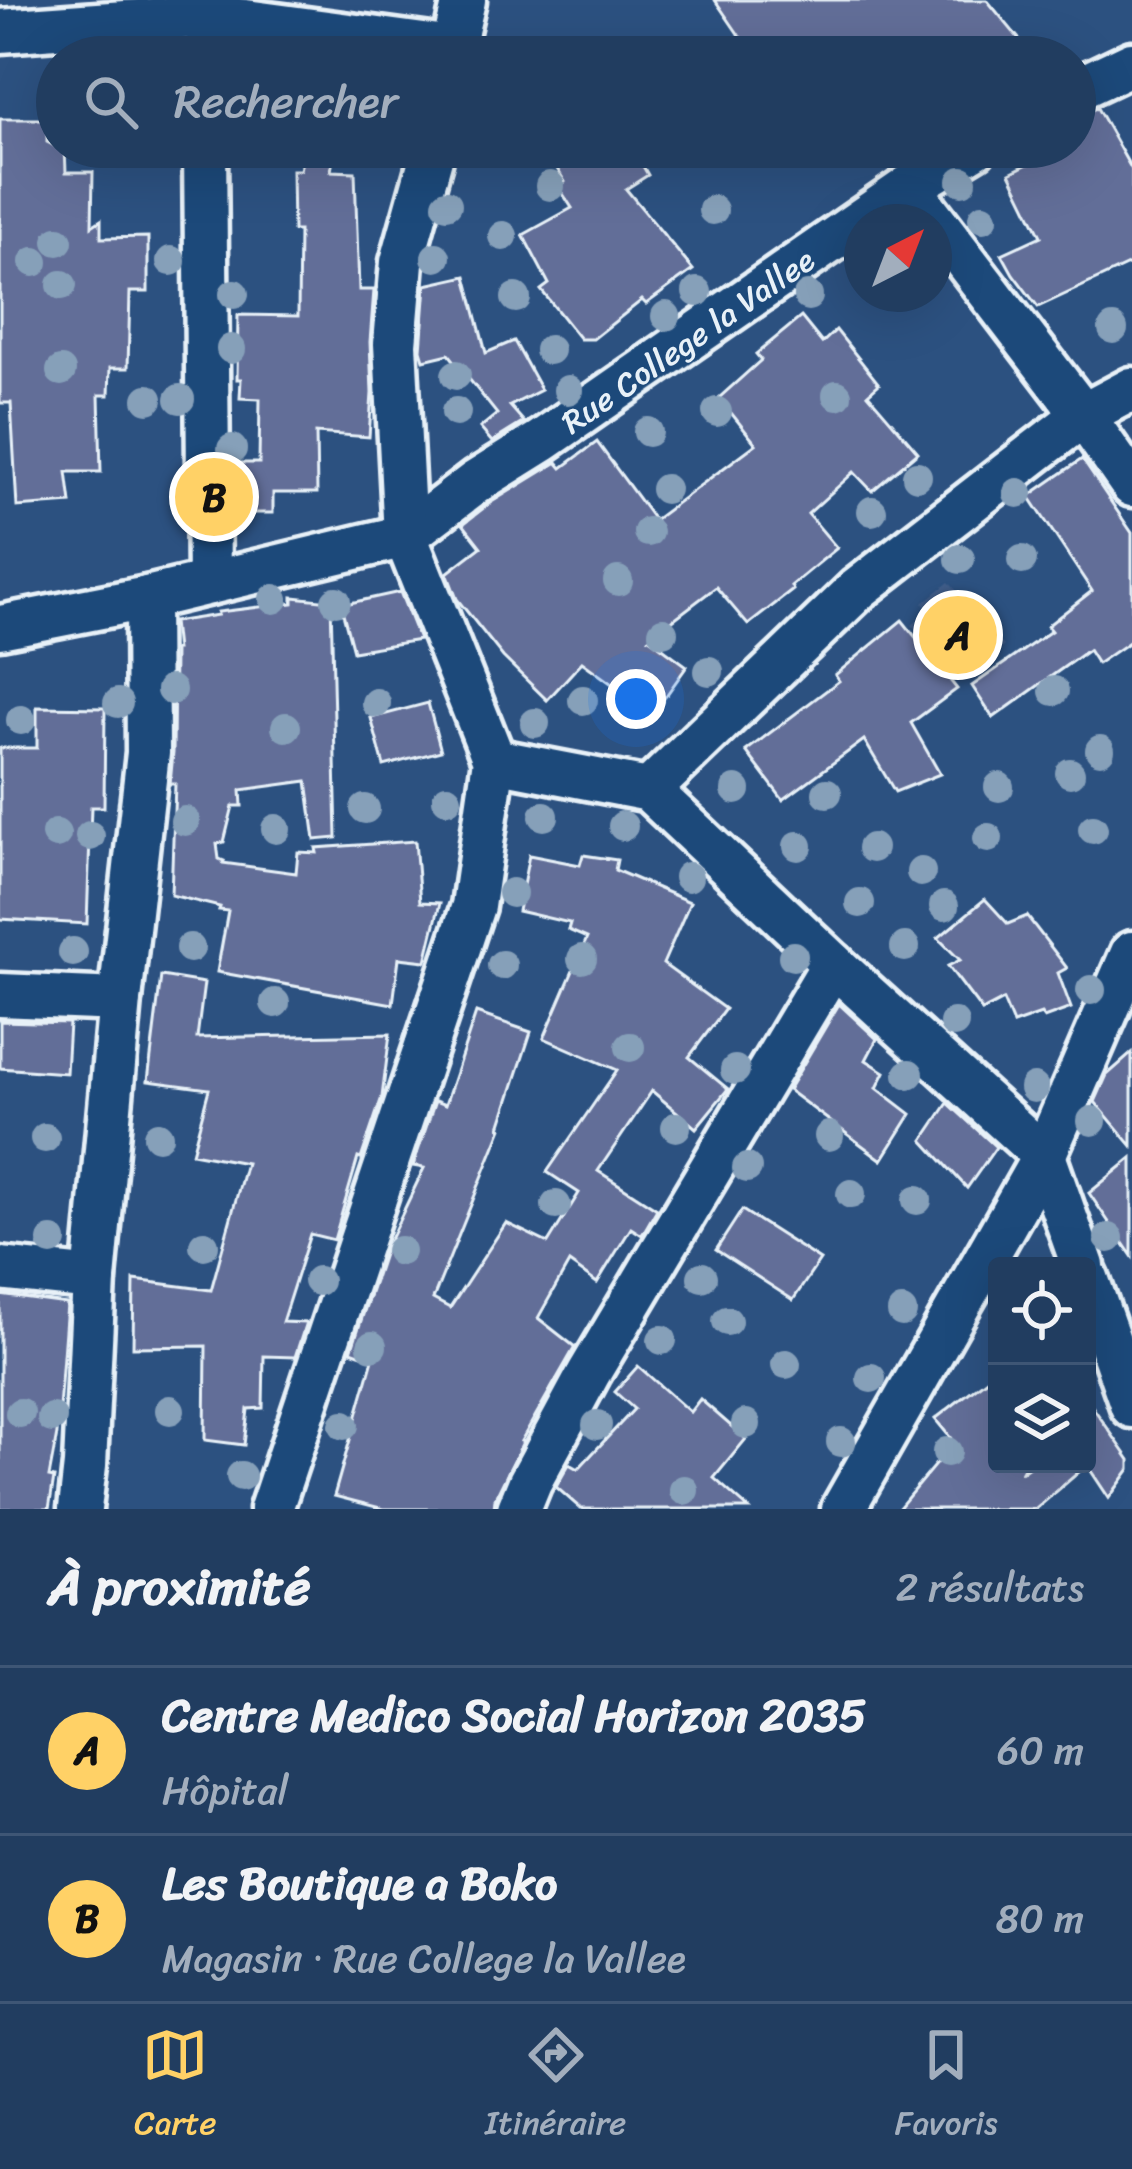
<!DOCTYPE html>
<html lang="fr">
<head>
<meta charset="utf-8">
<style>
  :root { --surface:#213d60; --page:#294466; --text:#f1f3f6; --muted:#a2aebd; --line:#3e5675; --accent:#ffd166 }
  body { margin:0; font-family:Sriracha,sans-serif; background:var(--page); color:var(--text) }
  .controls { position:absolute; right:36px; bottom:36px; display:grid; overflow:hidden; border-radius:12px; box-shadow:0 12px 48px #0002 }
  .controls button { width:108px; height:108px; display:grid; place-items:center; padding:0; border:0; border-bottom:3px solid var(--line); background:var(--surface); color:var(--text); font:60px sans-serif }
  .compass { position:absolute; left:844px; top:204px; width:108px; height:108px; border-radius:50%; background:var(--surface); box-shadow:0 12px 48px #0002; rotate:42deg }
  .you { position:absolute; left:636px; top:699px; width:42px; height:42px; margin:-30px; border:9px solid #fff; border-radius:50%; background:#1a73e8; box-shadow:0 0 0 18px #1a73e833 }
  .badge { display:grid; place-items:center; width:78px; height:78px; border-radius:50%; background:var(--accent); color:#111; font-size:39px; font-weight:700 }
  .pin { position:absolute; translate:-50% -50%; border:6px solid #fff; box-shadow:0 3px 12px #0006 }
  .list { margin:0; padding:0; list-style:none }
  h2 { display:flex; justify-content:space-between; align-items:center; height:156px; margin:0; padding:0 48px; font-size:51px }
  h2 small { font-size:39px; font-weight:400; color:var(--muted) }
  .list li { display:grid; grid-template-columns:78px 1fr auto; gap:36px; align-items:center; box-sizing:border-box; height:168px; padding:0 48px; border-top:3px solid var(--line) }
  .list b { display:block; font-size:45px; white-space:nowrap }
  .list p { margin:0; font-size:39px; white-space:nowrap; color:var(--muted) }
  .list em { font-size:39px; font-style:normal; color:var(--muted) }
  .icon { flex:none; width:66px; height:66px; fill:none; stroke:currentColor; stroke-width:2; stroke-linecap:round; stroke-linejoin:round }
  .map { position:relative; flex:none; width:1132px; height:1509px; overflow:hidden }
  .search { position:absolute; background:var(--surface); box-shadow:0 12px 48px #0002; left:36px; right:36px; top:36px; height:132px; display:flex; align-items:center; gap:30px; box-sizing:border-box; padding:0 42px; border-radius:66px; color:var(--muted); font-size:45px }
  .sheet { height:492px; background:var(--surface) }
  nav { display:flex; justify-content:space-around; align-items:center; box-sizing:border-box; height:168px; border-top:3px solid var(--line); background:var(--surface); font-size:33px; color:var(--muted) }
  nav a { display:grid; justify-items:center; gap:6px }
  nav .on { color:var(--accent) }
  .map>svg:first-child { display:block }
  .built { fill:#3f5d89 }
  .building { fill:#626e98; stroke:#e8f1f8; stroke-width:3 }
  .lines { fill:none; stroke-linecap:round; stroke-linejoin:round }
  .minor-casing { stroke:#e8f1f8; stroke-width:51 }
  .minor { stroke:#1f4a7a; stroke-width:42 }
  .tree { fill:#86a0b9 }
  .labels { text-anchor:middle; stroke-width:10; stroke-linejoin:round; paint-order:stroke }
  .street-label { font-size:33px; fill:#e8f1f8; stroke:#1f4a7a }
</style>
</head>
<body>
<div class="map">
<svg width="1132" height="1509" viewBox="0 0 1132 1509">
  <rect width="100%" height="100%" fill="#2c5180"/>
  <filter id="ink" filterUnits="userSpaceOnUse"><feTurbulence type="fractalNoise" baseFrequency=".00833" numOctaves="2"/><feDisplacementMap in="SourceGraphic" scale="24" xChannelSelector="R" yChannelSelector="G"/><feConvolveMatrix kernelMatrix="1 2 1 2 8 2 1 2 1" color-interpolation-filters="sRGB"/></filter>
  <g filter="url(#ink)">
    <polygon class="built" points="949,582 1004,646 959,682 912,625 929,612 923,603"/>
    <g class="building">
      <polygon points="715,0 987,0 1034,57 754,57"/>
      <polygon points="1097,108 1132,170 1132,263 1038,307 1013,274 1002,254 1041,236 1010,173 1062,147 1075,147 1075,115"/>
      <polygon points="0,119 47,119 47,142 57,147 65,147 66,172 93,172 92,226 101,220 101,238 148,237 148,292 130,292 128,368 110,368 109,395 99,395 101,472 67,472 71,503 17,507 11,403 0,403"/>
      <polygon points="305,147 335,147 331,171 355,172 359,290 374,290 370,342 372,393 369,437 316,433 317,493 273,493 273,513 234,513 233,463 259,463 260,399 240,398 241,379 237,379 238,315 298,316 299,231 293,231 292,170 300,170"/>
      <polygon points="544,147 632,147 648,175 626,189 693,270 646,304 642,300 593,339 580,339 541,290 549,284 523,235 572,208 558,186 565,182"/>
      <polygon points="466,276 486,353 514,341 541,390 510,406 524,422 492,442 480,428 497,414 449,354 424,360 421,350 426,285"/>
      <polygon points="801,317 822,343 836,330 879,384 868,394 918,452 872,491 854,472 808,514 837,548 791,586 793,590 748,625 716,587 649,638 687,666 653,714 582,662 547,700 503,657 457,599 447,573 481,547 463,524 490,503 557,462 562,468 597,442 654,520 756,444 719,398 761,360 756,354"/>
      <polygon points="1082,459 1132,533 1132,640 1097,664 1088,650 993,718 972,686 1051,631 1047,626 1092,591 1029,496"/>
      <polygon points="400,592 419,640 353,651 340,602 350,603"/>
      <polygon points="293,597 331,601 337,838 315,840 307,781 241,790 242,806 233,806 224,842 217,844 219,859 224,861 223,863 296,873 298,852 317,853 316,848 415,841 420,902 440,903 426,961 399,958 393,1004 217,972 228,911 219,910 220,907 171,895 175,784 170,784 173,753 174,650 176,650 173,622 218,615 218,612 293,603"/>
      <polygon points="902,620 957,689 911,723 940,774 895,792 864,740 783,800 746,751 839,681 835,675"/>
      <polygon points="428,703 441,751 384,766 371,718"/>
      <polygon points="37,707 105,708 104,807 91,807 87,924 0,919 0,748 37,748"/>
      <polygon points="529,855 580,865 583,855 617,860 615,870 690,902 663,964 725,1009 689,1057 728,1089 696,1128 652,1091 598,1171 657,1209 642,1235 631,1228 597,1283 569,1263 538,1318 575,1347 521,1441 523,1442 495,1499 494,1509 384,1509 334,1496 373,1359 351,1351 383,1254 424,1168 413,1166 435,1101 445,1105 476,1013 531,1032 500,1127 502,1128 433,1299 450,1308 506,1223 548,1243 579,1193 547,1172 617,1070 544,1038 587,938 568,930 570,923 518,911"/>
      <polygon points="985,899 1008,924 1027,916 1067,968 1058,973 1071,1008 1044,1018 1041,1014 1013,1024 1003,1000 982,1011 948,966 960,960 938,938"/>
      <polygon points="161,976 204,983 197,1038 390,1034 382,1097 361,1159 358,1158 334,1240 310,1234 282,1322 306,1323 295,1357 264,1356 263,1408 248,1409 244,1445 205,1440 206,1346 133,1347 134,1280 211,1290 246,1163 192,1153 209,1089 148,1081"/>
      <polygon points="839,1004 877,1039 866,1060 885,1072 877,1088 911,1114 882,1160 788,1090"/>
      <polygon points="0,1021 69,1023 66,1073 0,1068"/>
      <polygon points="1132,1053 1132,1146 1095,1102 1107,1075"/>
      <polygon points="948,1103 996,1147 967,1188 923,1140"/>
      <polygon points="1132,1158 1132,1256 1089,1193"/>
      <polygon points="742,1210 820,1260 793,1300 716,1250"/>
      <polygon points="0,1295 67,1304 57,1434 49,1477 54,1478 49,1509 0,1509"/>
      <polygon points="638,1366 690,1412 700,1399 746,1439 714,1478 749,1509 581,1509 556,1487 569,1464 578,1469 634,1409 615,1392"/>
      <polygon points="997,1371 997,1464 1026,1464 1021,1473 1033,1464 1087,1464 1087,1399 1130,1460 1130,1469 1109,1498 1087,1465 1036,1509 898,1509 954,1442 935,1419"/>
    </g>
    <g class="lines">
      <defs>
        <g id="minor">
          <polyline points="0,31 209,16 453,49"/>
          <polyline points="208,57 208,0"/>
          <polyline points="451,57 464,0"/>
          <polyline points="1075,90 1132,63"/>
          <polyline points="205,147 209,583"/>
          <polyline points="909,187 1083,415 1132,485"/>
          <path id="s1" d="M0,627l147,-29 258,-62 71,-54 66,-41 367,-254 66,-40"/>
          <polyline points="494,760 649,790 833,964 1044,1156 1083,1266"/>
          <polyline points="649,790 858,589 1083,415 1132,389"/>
          <polyline points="0,995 120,1000"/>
          <polyline points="0,1269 94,1279"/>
          <polyline points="1087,1278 1132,1406"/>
          <polyline points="80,1509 85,1465 94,1279 120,1000 148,753 147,598"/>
          <polyline points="271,1509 473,906 494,760 405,536 395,344 402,262 434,147"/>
          <polyline points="519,1509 530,1482 589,1373 833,964"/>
          <polyline points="843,1509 1044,1156 1132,953"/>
        </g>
      </defs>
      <use href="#minor" class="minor-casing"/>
      <use href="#minor" class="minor"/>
    </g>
    <g class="tree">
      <circle cx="962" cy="181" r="15"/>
      <circle cx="550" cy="186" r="15"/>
      <circle cx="447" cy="204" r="15"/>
      <circle cx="713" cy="210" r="15"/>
      <circle cx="983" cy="218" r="15"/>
      <circle cx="503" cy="236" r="15"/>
      <circle cx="58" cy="241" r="15"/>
      <circle cx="436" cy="257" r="15"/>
      <circle cx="171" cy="261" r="15"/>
      <circle cx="34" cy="262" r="15"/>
      <circle cx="62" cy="285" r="15"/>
      <circle cx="697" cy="292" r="15"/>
      <circle cx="234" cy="294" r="15"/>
      <circle cx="808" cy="296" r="15"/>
      <circle cx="516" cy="298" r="15"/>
      <circle cx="666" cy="316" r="15"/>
      <circle cx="1113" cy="329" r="15"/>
      <circle cx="231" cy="349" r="15"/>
      <circle cx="549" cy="350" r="15"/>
      <circle cx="61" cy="371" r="15"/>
      <circle cx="456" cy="375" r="15"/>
      <circle cx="568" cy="390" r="15"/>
      <circle cx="837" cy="395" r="15"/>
      <circle cx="148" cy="399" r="15"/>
      <circle cx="180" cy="399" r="15"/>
      <circle cx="456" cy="412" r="15"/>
      <circle cx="717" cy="412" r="15"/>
      <circle cx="648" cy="432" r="15"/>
      <circle cx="232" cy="449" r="15"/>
      <circle cx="917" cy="476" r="15"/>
      <circle cx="665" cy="489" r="15"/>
      <circle cx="1018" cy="493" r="15"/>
      <circle cx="872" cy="511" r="15"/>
      <circle cx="648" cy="532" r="15"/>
      <circle cx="960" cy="559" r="15"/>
      <circle cx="1022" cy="560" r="15"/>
      <circle cx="618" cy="581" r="15"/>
      <circle cx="274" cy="599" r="15"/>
      <circle cx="336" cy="601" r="15"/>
      <circle cx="663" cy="632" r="15"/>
      <circle cx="709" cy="671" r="15"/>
      <circle cx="171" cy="690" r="15"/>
      <circle cx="1054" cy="691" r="15"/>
      <circle cx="583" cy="700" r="15"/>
      <circle cx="118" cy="703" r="15"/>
      <circle cx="376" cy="703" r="15"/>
      <circle cx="21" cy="720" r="15"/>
      <circle cx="535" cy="723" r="15"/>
      <circle cx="286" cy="727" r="15"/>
      <circle cx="1100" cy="750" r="15"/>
      <circle cx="1070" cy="773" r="15"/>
      <circle cx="999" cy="787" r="15"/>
      <circle cx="736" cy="790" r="15"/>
      <circle cx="827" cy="793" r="15"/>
      <circle cx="447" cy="799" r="15"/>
      <circle cx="365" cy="809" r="15"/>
      <circle cx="544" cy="816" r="15"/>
      <circle cx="185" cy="821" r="15"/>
      <circle cx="623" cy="826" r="15"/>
      <circle cx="276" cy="829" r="15"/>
      <circle cx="1093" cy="829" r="15"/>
      <circle cx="56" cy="834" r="15"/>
      <circle cx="90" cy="836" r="15"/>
      <circle cx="988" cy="838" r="15"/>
      <circle cx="798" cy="846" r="15"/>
      <circle cx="872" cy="848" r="15"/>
      <circle cx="921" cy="872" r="15"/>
      <circle cx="688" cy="877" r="15"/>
      <circle cx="512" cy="893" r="15"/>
      <circle cx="860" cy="903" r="15"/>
      <circle cx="944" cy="906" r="15"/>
      <circle cx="905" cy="947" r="15"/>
      <circle cx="190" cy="948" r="15"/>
      <circle cx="73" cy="952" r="15"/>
      <circle cx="793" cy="956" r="15"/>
      <circle cx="582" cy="959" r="15"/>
      <circle cx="502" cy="965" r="15"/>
      <circle cx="1091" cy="990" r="15"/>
      <circle cx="275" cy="1003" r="15"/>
      <circle cx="954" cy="1023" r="15"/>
      <circle cx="630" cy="1047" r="15"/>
      <circle cx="735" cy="1070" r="15"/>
      <circle cx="909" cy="1074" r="15"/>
      <circle cx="1034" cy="1088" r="15"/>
      <circle cx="1092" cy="1121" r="15"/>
      <circle cx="676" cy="1127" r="15"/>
      <circle cx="158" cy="1136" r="15"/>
      <circle cx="829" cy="1136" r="15"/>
      <circle cx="45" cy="1138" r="15"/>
      <circle cx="747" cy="1168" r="15"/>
      <circle cx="851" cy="1194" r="15"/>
      <circle cx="917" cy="1200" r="15"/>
      <circle cx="556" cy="1205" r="15"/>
      <circle cx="1109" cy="1238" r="15"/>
      <circle cx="52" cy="1241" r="15"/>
      <circle cx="204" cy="1245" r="15"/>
      <circle cx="400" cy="1251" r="15"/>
      <circle cx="702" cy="1277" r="15"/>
      <circle cx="318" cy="1281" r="15"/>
      <circle cx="902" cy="1312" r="15"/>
      <circle cx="727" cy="1321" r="15"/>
      <circle cx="662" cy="1340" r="15"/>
      <circle cx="372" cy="1346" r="15"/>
      <circle cx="786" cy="1364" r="15"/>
      <circle cx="871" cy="1378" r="15"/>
      <circle cx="170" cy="1410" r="15"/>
      <circle cx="20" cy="1413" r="15"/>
      <circle cx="52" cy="1418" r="15"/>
      <circle cx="746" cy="1424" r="15"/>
      <circle cx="344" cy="1425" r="15"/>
      <circle cx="597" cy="1425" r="15"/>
      <circle cx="841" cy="1442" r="15"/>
      <circle cx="947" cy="1452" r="15"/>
      <circle cx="241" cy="1476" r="15"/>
      <circle cx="684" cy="1490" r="15"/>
    </g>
  </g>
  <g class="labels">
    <g class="street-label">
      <text dy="12" stroke="none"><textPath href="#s1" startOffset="759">Rue College la Vallee</textPath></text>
    </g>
  </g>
</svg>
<div class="controls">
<button><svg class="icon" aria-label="locate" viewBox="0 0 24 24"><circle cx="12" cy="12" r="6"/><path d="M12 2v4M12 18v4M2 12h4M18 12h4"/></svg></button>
<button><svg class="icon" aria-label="layers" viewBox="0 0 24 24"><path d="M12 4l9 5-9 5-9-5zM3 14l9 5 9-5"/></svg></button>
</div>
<svg class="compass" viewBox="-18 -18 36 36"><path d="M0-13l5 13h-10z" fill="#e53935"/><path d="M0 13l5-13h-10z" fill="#a2aebd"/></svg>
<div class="you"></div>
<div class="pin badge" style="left:958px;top:635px">A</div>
<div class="pin badge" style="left:214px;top:497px">B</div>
<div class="search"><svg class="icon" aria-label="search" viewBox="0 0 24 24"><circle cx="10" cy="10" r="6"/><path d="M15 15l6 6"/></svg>Rechercher</div>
</div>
<section class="sheet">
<h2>À proximité<small>2 résultats</small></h2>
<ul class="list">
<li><span class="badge">A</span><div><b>Centre Medico Social Horizon 2035</b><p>Hôpital</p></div><em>60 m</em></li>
<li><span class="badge">B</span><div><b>Les Boutique a Boko</b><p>Magasin · Rue College la Vallee</p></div><em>80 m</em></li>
</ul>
</section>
<nav>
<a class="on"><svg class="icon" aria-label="map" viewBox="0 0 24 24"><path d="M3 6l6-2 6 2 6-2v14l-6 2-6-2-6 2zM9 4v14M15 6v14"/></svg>Carte</a>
<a><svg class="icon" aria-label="directions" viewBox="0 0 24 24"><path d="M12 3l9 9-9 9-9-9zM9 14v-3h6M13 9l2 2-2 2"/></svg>Itinéraire</a>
<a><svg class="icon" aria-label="saved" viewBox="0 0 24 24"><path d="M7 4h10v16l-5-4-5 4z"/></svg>Favoris</a>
</nav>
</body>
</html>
